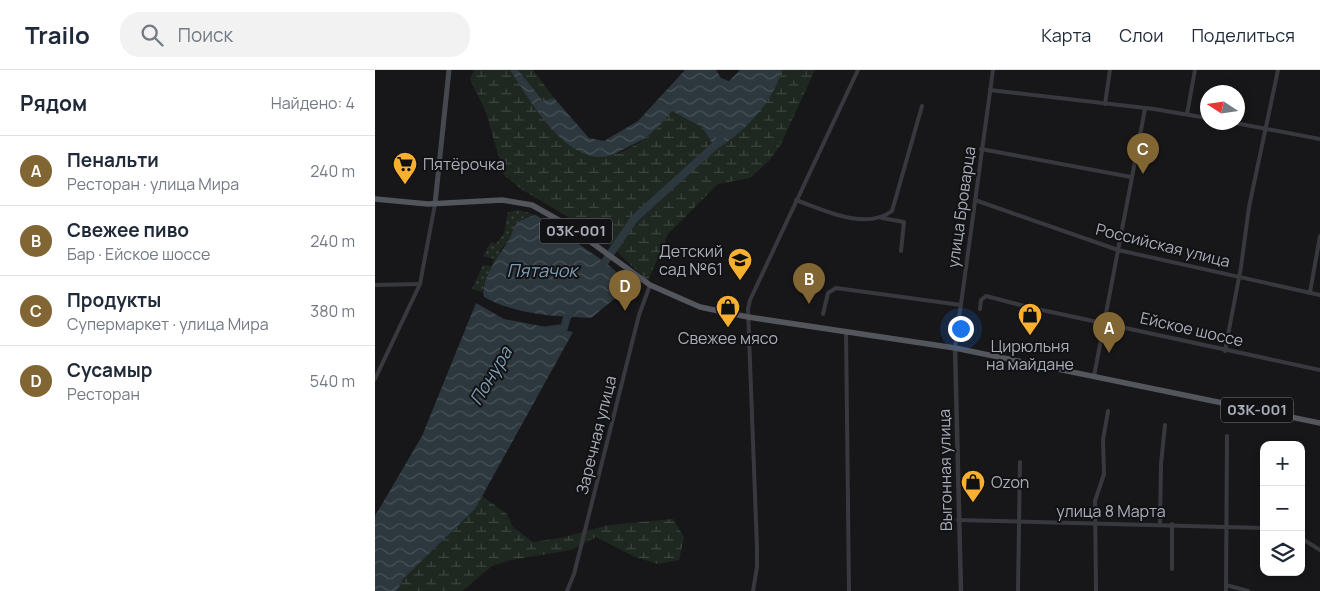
<!DOCTYPE html>
<html lang="ru">
<head>
<meta charset="utf-8">
<style>
  :root { --surface:#fff; --page:#f2f2f3; --text:#1f2937; --muted:#747a83; --line:#e0e1e3; --accent:#816533 }
  body { margin:0; font-family:Manrope,sans-serif; background:var(--page); color:var(--text) }
  .controls { position:absolute; right:15px; bottom:15px; display:grid; overflow:hidden; border-radius:10px; box-shadow:0 2px 8px #0003 }
  .controls button { width:45px; height:45px; display:grid; place-items:center; padding:0; border:0; border-bottom:1px solid var(--line); background:var(--surface); color:var(--text); font:25px sans-serif }
  .compass { position:absolute; left:825px; top:15px; width:45px; height:45px; border-radius:50%; background:var(--surface); box-shadow:0 2px 8px #0003; rotate:282deg }
  .you { position:absolute; left:585px; top:258px; width:18px; height:18px; margin:-12px; border:4px solid #fff; border-radius:50%; background:#1a73e8; box-shadow:0 0 0 8px #1a73e833 }
  .badge { display:grid; place-items:center; width:32px; height:32px; border-radius:50%; background:var(--accent); color:#fff; font-size:16px; font-weight:700 }
  .pin { position:absolute; translate:-50% -41px; filter:drop-shadow(0 1px 2px #0008) }
  .pin::after { content:''; position:absolute; top:26px; width:18px; height:15px; background:inherit; clip-path:polygon(0 0,100% 0,50% 100%) }
  .list { margin:0; padding:0; list-style:none }
  h2 { display:flex; justify-content:space-between; align-items:center; height:65px; margin:0; padding:0 20px; font-size:21px }
  h2 small { font-size:16px; font-weight:400; color:var(--muted) }
  .list li { display:grid; grid-template-columns:32px 1fr auto; gap:15px; align-items:center; box-sizing:border-box; height:70px; padding:0 20px; border-top:1px solid var(--line) }
  .list b { display:block; font-size:19px; white-space:nowrap }
  .list p { margin:0; font-size:16px; white-space:nowrap; color:var(--muted) }
  .list em { font-size:16px; font-style:normal; color:var(--muted) }
  .icon { flex:none; width:28px; height:28px; fill:none; stroke:currentColor; stroke-width:2; stroke-linecap:round; stroke-linejoin:round }
  .map { position:relative; flex:none; width:945px; height:521px; overflow:hidden }
  header { display:flex; align-items:center; gap:30px; box-sizing:border-box; height:70px; padding:0 25px; background:var(--surface); border-bottom:1px solid var(--line) }
  header strong { font-size:24px }
  nav { display:flex; gap:28px; margin-inline-start:auto; font-size:18px }
  .search { width:350px; height:45px; background:var(--page); display:flex; align-items:center; gap:12px; box-sizing:border-box; padding:0 18px; border-radius:20px; color:var(--muted); font-size:19px }
  main { display:flex }
  aside { flex:1; background:var(--surface) }
  .map>svg:first-child { display:block }
  .grass { fill:url(#grass-dots) }
  .wetland { fill:url(#wetland-marsh) }
  .water { fill:url(#water-waves) }
  .lines { fill:none; stroke-linecap:round; stroke-linejoin:round }
  .river { stroke:#2c373e; stroke-width:8 }
  .minor { stroke:#38393f; stroke-width:4 }
  .tertiary { stroke:#38393f; stroke-width:4.5 }
  .secondary { stroke:#46484f; stroke-width:5 }
  .primary { stroke:#54565e; stroke-width:5.5 }
  .labels { text-anchor:middle; stroke-width:4; stroke-linejoin:round; paint-order:stroke }
  .shield { fill:#121214; stroke:#7c7f88; stroke-width:1 }
  .shield-label { font-size:15px; font-weight:bold; fill:#a9aeba }
  .poi-label { font-size:16px; fill:#a9aeba; stroke:#121214; text-anchor:start }
  .street-label { font-size:16px; fill:#a9aeba; stroke:#121214 }
  .water-label { font-size:18px; font-style:italic; fill:#7f9eb6; stroke:#121214 }
</style>
</head>
<body>
<header>
<strong>Trailo</strong>
<div class="search"><svg class="icon" aria-label="search" viewBox="0 0 24 24"><circle cx="10" cy="10" r="6"/><path d="M15 15l6 6"/></svg>Поиск</div>
<nav><a>Карта</a><a>Слои</a><a>Поделиться</a></nav>
</header>
<main>
<aside>
<h2>Рядом<small>Найдено: 4</small></h2>
<ul class="list">
<li><span class="badge">A</span><div><b>Пенальти</b><p>Ресторан · улица Мира</p></div><em>240 m</em></li>
<li><span class="badge">B</span><div><b>Свежее пиво</b><p>Бар · Ейское шоссе</p></div><em>240 m</em></li>
<li><span class="badge">C</span><div><b>Продукты</b><p>Супермаркет · улица Мира</p></div><em>380 m</em></li>
<li><span class="badge">D</span><div><b>Сусамыр</b><p>Ресторан</p></div><em>540 m</em></li>
</ul>
</aside>
<div class="map">
<svg width="945" height="521" viewBox="0 0 945 521">
  <defs>
    <pattern id="grass-dots" width="8" height="8" patternUnits="userSpaceOnUse" patternTransform="scale(1.25)"><rect width="8" height="8" fill="#1f2820"/><path d="M2 2h.1M6 6h.1" fill="none" stroke="#3d453e" stroke-width="1.8" stroke-linecap="round"/></pattern>
    <pattern id="wetland-marsh" width="20" height="14" patternUnits="userSpaceOnUse" patternTransform="scale(1.25)"><rect width="20" height="14" fill="#1f2820"/><path d="M1 5h8M5 5V1M11 12h8M15 12V8" fill="none" stroke="#3d453e"/></pattern>
    <pattern id="water-waves" width="16" height="10" patternUnits="userSpaceOnUse" patternTransform="scale(1.25)"><rect width="16" height="10" fill="#2c373e"/><path d="M0 5q4-4 8 0t8 0" fill="none" stroke="#485158"/></pattern>
  </defs>
  <rect width="100%" height="100%" fill="#171719"/>
  <polygon class="grass" points="144,140 161,145 150,147 139,157 135,170 126,178 123,190 109,214 107,222 97,219 108,195 117,196 119,189 108,186 116,172 121,174 129,163 133,142"/>
  <g class="wetland">
    <polygon points="99,0 135,0 162,40 186,68 243,84 264,73 279,62 297,41 327,57 337,73 407,0 440,0 406,74 394,91 375,108 343,114 293,164 273,211 225,166 146,119 129,105 111,42 95,9"/>
    <polygon points="143,0 158,0 179,28 168,32"/>
    <polygon points="107,426 132,444 138,457 158,472 190,467 233,455 298,449 309,467 304,490 283,494 260,487 221,467 196,480 136,490 117,496 87,521 22,521 28,509 100,439"/>
  </g>
  <g class="water">
    <path d="M135,0h8l25,31 11,-3 35,40 15,3 34,-20 47,-51h31l5,8 8,3 11,-11h42c-10,33 -34,58 -62,77l-8,-4 -10,-16 -30,-16c-6,7 -11,14 -18,20 -7,7 -14,10 -22,14 -11,5 -19,12 -32,12 -39,-1 -71,-58 -90,-87z"/>
    <path d="M161,145l69,47 16,14 3,15 -33,27c-36,-2 -75,-3 -107,-21 -5,-15 17,-45 25,-57 3,-4 3,-10 6,-14 6,-7 12,-9 21,-11z"/>
    <polygon points="101,233 129,249 198,262 100,439 28,509 22,521 0,521 0,446 47,366"/>
  </g>
  <g class="lines">
    <g class="river">
      <polyline points="225,199 259,149 344,72 346,66"/>
      <polyline points="173,260 189,258 192,247 198,240"/>
    </g>
    <g class="minor">
      <polyline points="615,20 779,39 832,48"/>
      <polyline points="730,34 735,0"/>
      <polyline points="812,44 820,0"/>
      <polyline points="855,52 945,69"/>
      <polyline points="606,79 756,107"/>
      <path d="M421,130c28,10 69,31 96,11l30,-105"/>
      <polyline points="600,130 743,180 945,225"/>
      <polyline points="507,148 529,152 526,181"/>
      <polyline points="0,215 45,214"/>
      <polyline points="935,222 945,166"/>
      <polyline points="605,239 606,230 611,226 653,237 945,300"/>
      <polyline points="448,244 453,223 461,218 586,235"/>
      <polyline points="471,261 474,521"/>
      <polyline points="580,278 618,0"/>
      <polyline points="850,281 866,197 874,137 903,0"/>
      <polyline points="719,306 770,39"/>
      <polyline points="0,309 45,214 60,134"/>
      <polyline points="583,450 889,458"/>
      <polyline points="785,454 786,394 790,355"/>
      <polyline points="797,454 797,499"/>
      <polyline points="926,468 945,480"/>
      <polyline points="851,515 873,521"/>
      <polyline points="192,521 199,504 264,245 275,215"/>
      <polyline points="378,521 382,497 382,478 373,239 375,230 483,0"/>
      <polyline points="643,521 645,392"/>
      <polyline points="721,521 720,431 729,404 728,370 733,341"/>
      <polyline points="851,521 852,366"/>
    </g>
    <polyline class="tertiary" points="580,278 586,521"/>
    <polyline class="secondary" points="60,134 74,0"/>
    <polyline class="primary" points="0,129 53,134 127,130 157,135 194,156 275,215 325,237 373,247 580,278 945,353"/>
  </g>
  <defs>
    <symbol id="supermarket-pin" viewBox="-11 -11 22 30"><path d="M0 17L-7.5 6A9.5 9.5 0 1 1 7.5 6Z" fill="#f9af2f" stroke="#121214"/><path d="M-6-5.5h2.5l.6 2H6L4.5 2H-2.5L-4.4-4H-6ZM-1.5 3.2a1.3 1.3 0 1 0 .1 0ZM3 3.2a1.3 1.3 0 1 0 .1 0Z" fill="#111"/></symbol>
    <symbol id="school-pin" viewBox="-11 -11 22 30"><path d="M0 17L-7.5 6A9.5 9.5 0 1 1 7.5 6Z" fill="#f9af2f" stroke="#121214"/><path d="M0-5L7-2L0 1L-7-2ZM-4 1L0 2.5L4 1V4Q0 6-4 4Z" fill="#111"/></symbol>
    <symbol id="shop-pin" viewBox="-11 -11 22 30"><path d="M0 17L-7.5 6A9.5 9.5 0 1 1 7.5 6Z" fill="#f9af2f" stroke="#121214"/><path d="M-5-2.5h2.3a2.7 3.5 0 0 1 5.4 0H5L5.5 6h-11ZM-1.5-2.5h3a1.5 2.3 0 0 0-3 0Z" fill="#111"/></symbol>
  </defs>
  <g fill-rule="evenodd">
    <use href="#supermarket-pin" x="16" y="80" width="28" height="38"/>
    <use href="#school-pin" x="351" y="176" width="28" height="38"/>
    <use href="#shop-pin" x="339" y="223" width="28" height="38"/>
    <use href="#shop-pin" x="641" y="231" width="28" height="38"/>
    <use href="#shop-pin" x="584" y="398" width="28" height="38"/>
  </g>
  <g class="labels">
    <g class="shield">
      <rect x="165" y="148.5" width="72" height="25" rx="4"/>
      <rect x="846" y="327.5" width="72" height="25" rx="4"/>
    </g>
    <g class="shield-label">
      <text x="201" y="166">03К-001</text>
      <text x="882" y="345">03К-001</text>
    </g>
    <g class="poi-label">
      <text x="48" y="100">Пятёрочка</text>
      <text x="348" y="187" text-anchor="end">Детский<tspan x="348" dy="18">сад №61</tspan></text>
      <text x="353" y="274" text-anchor="middle">Свежее мясо</text>
      <text x="655" y="282" text-anchor="middle">Цирюльня<tspan x="655" dy="18">на майдане</tspan></text>
      <text x="616" y="418">Ozon</text>
    </g>
    <g class="street-label">
      <text transform="translate(586 137) rotate(-82)" y="6">улица Броварца</text>
      <text transform="translate(788 175) rotate(14)" y="6">Российская улица</text>
      <text transform="translate(817 259) rotate(13)" y="6">Ейское шоссе</text>
      <text transform="translate(221 365) rotate(-76)" y="6">Заречная улица</text>
      <text transform="translate(570 400) rotate(-91)" y="6">Выгонная улица</text>
      <text x="736" y="447">улица 8 Марта</text>
    </g>
    <g class="water-label">
      <text x="167" y="207">Пятачок</text>
      <text transform="translate(116 306) rotate(-59)" y="6">Понура</text>
    </g>
  </g>
</svg>
<div class="controls">
<button>+</button>
<button>−</button>
<button><svg class="icon" aria-label="layers" viewBox="0 0 24 24"><path d="M12 4l9 5-9 5-9-5zM3 14l9 5 9-5"/></svg></button>
</div>
<svg class="compass" viewBox="-18 -18 36 36"><path d="M0-13l5 13h-10z" fill="#e53935"/><path d="M0 13l5-13h-10z" fill="#747a83"/></svg>
<div class="you"></div>
<div class="pin badge" style="left:734px;top:283px">A</div>
<div class="pin badge" style="left:434px;top:234px">B</div>
<div class="pin badge" style="left:768px;top:104px">C</div>
<div class="pin badge" style="left:250px;top:241px">D</div>
</div>
</main>
</body>
</html>
